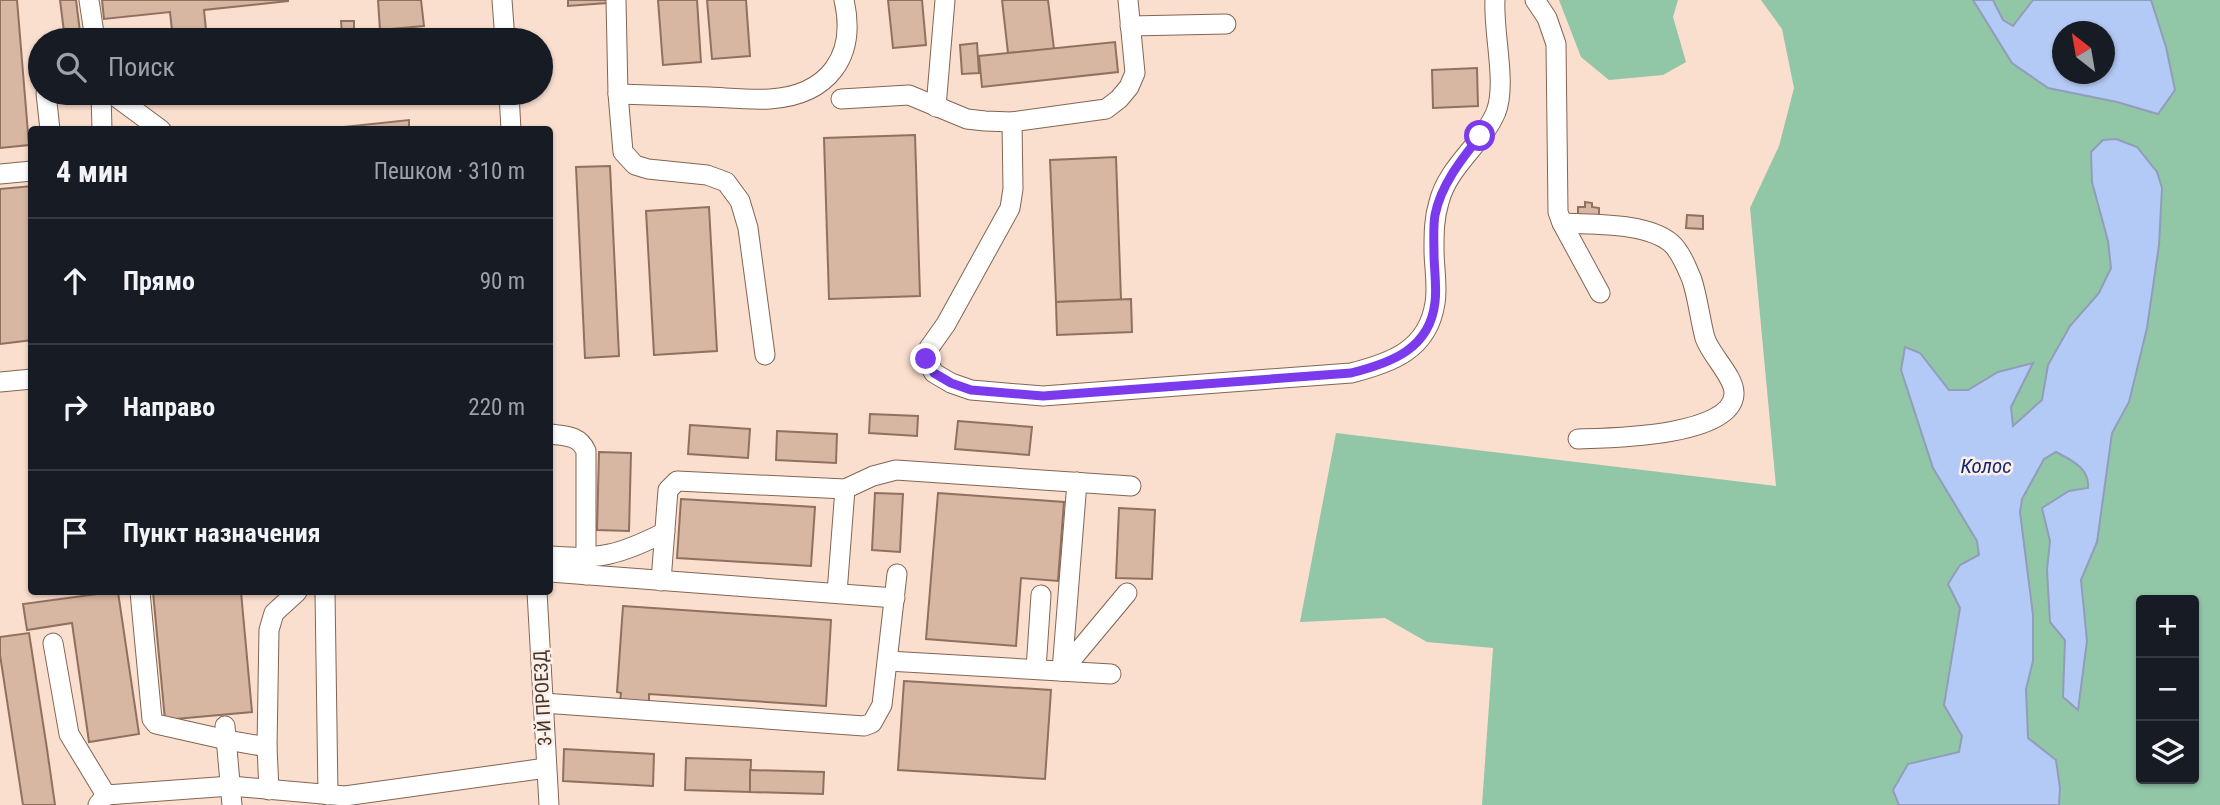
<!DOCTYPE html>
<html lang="ru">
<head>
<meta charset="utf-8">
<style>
  :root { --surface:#171b24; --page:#242831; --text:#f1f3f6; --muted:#9ea1a6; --line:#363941 }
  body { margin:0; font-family:"Roboto Condensed",sans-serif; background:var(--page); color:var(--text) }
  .controls { position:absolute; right:21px; bottom:21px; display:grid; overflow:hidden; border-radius:7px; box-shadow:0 2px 5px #0004 }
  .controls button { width:63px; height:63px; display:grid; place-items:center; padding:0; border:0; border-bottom:2px solid var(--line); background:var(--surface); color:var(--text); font:35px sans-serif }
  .compass { position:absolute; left:2052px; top:21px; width:63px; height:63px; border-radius:50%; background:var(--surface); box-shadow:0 2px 5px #0004; rotate:329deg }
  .stop { position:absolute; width:21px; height:21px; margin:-16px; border:5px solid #7c3aed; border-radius:50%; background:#fff }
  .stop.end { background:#7c3aed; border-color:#fff; box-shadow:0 2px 7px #0008 }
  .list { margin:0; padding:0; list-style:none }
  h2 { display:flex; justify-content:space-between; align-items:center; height:91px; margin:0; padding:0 28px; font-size:30px }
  h2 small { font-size:23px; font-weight:400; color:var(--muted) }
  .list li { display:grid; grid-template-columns:46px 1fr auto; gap:21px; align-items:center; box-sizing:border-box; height:126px; padding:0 28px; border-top:2px solid var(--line) }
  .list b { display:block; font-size:26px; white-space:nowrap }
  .list em { font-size:23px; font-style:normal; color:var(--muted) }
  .icon { flex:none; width:38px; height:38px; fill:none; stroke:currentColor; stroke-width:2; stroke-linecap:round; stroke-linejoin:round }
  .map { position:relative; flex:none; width:2220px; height:805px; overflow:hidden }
  .search { position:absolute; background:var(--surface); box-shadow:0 2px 5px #0004; left:28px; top:28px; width:525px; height:77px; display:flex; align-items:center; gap:18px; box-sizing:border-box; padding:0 24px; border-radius:38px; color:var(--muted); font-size:26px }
  .panel { position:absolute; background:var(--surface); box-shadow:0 2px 5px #0004; left:28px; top:126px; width:525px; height:469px; border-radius:7px }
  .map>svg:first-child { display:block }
  .green { fill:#91c6a7; fill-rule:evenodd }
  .water { fill:#b4caf6; stroke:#929dba; stroke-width:2; fill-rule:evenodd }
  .building { fill:#d7b6a2; stroke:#90715f; stroke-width:2 }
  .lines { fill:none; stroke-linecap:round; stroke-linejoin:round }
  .minor-casing { stroke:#836553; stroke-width:21 }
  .minor { stroke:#fff; stroke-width:19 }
  .route { stroke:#7c3aed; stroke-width:9 }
  .labels { text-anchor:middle; stroke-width:5; stroke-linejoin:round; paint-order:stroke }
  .street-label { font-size:19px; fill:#42352d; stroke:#fdefe6 }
  .water-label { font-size:21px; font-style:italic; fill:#0d2878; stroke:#fdefe6 }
</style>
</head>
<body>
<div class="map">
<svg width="2220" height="805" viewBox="0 0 2220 805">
  <rect width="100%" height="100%" fill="#fadece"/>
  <g class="green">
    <polygon points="1559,0 1678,0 1673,17 1686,62 1663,75 1609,80 1581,57"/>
    <path d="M1761,0h212l39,63 105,39 40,12 18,-24 -9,-43 -15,-47h69v805h-161l1,-17 -4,-28 -28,-22 -2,-49 7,-28 -13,-149 2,-13 22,-41 12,-6c15,8 34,16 32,37l-19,2 -27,17 8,33 -3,29 18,70 -2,57 24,-56 -6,-61 16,-38 15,-109 17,-31 18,-74 12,-83 3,-57 -54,53 3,27 -12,25 -29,33 -22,39 -6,35 -30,26 -1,-19 21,-44 -34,9 -30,18h-19l-29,-37 13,115 44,74 2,14 -19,9 -11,19 11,24 -16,97 18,31 -3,16 -51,12 -15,26 6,15h-417l11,-157 -66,-6 -42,-24 -85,4 36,-189 440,53 -26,-278 29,-62 15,-58 -12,-59zM2141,600h53v179h-53z"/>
    <polygon points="1993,0 2033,0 2013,26 2003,20"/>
  </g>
  <g class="water">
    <path d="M1973,0h20l10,20 10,6 20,-26h118l15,47 9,43 -17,24 -41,-12 -69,-14 -36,-25zM2062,32h42v42h-42z"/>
    <path d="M2116,139l21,8 20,25 5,16 -3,57 -12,83 -18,74 -17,31 -15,109 -16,38 6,61 -9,69 -15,-13 2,-57 -15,-18 -3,-52 3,-29 -8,-33 27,-17 19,-3c2,-20 -17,-28 -32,-36l-12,7 -22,40 -2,13 13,103v46l-7,28 2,49 28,22 4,28 -1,17h-160l-6,-15 15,-26 51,-12 3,-16 -18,-31 16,-97 -12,-24 12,-19 19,-10 -2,-14 -44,-73 -32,-98 4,-23 15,6 29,37h19l30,-18 35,-9 -22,44 2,19 29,-26 6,-35 22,-39 29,-33 12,-25 -3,-27 -16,-59 -1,-30 12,-12z"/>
  </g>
  <g class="building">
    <polygon points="0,0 17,0 29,145 0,148"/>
    <polygon points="60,0 76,0 81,40 65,40"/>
    <polygon points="102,0 288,0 288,1 204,10 207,40 173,40 170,12 104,19"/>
    <polygon points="378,0 421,0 424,26 380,30"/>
    <polygon points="568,0 607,0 607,3 568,6"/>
    <polygon points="658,0 697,0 701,62 663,65"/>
    <polygon points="707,0 746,0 750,56 712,59"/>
    <polygon points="888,0 922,0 926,45 893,48"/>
    <polygon points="1002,0 1048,0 1054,49 1008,53"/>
    <polygon points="341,21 354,21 354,33 342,34"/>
    <polygon points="1115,42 1118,72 982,87 979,56"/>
    <polygon points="977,43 979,73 962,74 960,45"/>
    <polygon points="1477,68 1478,106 1433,108 1432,70"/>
    <polygon points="409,120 409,130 315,130"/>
    <polygon points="915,135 920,296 829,299 824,138"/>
    <polygon points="1116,157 1121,300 1056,302 1050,160"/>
    <polygon points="610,166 619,356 585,358 576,167"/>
    <polygon points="32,186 32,340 0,344 0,189"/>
    <polygon points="1585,202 1592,203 1592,207 1599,208 1599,217 1578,217 1578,207 1585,207"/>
    <polygon points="709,207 717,351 654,355 646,211"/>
    <polygon points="1687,215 1703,216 1703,229 1686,228"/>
    <polygon points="1131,299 1132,332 1057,335 1056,302"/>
    <polygon points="870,414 918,416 917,436 869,433"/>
    <polygon points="958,421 1032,427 1029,455 955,449"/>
    <polygon points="690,425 750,429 748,458 688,454"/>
    <polygon points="777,431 837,434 836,463 776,460"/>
    <polygon points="599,452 631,453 629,531 597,530"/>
    <polygon points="875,493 903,494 900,552 872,550"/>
    <polygon points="938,493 1064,502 1058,581 1021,578 1016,646 926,639"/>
    <polygon points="681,499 815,507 811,566 677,558"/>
    <polygon points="1119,508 1155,510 1152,579 1116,578"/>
    <polygon points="112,592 118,592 139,734 89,742 72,623 27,630 23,604"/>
    <polygon points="153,592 241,592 252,712 165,720"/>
    <polygon points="623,606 831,620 826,706 649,694 649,703 620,701 621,693 617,692"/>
    <polygon points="29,633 47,749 55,805 23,805 0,655 0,637"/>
    <polygon points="904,681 1051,690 1045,779 898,770"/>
    <polygon points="564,749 654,754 653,786 563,781"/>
    <polygon points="686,758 751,760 750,792 685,790"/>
    <polygon points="750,770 824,772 823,794 750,792"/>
  </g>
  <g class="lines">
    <defs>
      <g id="minor">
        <polyline points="89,0 95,40"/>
        <polyline points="502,0 505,40"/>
        <polyline points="616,0 618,94 623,152 635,165 648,169 707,175 726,182 740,201 748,228 765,355"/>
        <polyline points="1535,0 1547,18 1556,44 1558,212 1562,223 1600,293"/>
        <polyline points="1130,26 1226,24"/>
        <polyline points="46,93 50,130"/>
        <polyline points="101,93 102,130"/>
        <polyline points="111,93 161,130"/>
        <polyline points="509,93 511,130"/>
        <path d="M618,94c31,1 62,2 92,3 20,1 40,3 60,2 58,-4 87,-42 74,-99"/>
        <polyline points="841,99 909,95 967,119 985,121 1012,122 1106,109 1119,99 1129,87 1135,73 1128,0"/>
        <polyline points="936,107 945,0"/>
        <path d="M1012,122l1,67 -3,19 -64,116 -17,24 -3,11 8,14 17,10 20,7 72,6 308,-23c40,-10 77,-23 84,-70 3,-17 -1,-36 -1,-53 0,-17 0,-32 5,-48 9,-36 43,-57 57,-90 11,-29 -3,-79 -1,-112"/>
        <polyline points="0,174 32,171"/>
        <path d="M1562,223c31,2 84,-1 109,20 10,9 16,25 21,37 6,19 8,39 13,58 6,18 30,39 29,56 -2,43 -126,44 -156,45"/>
        <polyline points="0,382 32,379"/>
        <path d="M550,434c15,2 29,1 36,17v124"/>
        <path d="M550,556c49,4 70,-1 115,-24"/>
        <polyline points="550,572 895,598"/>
        <polyline points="661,581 668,490 677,481 845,489 873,476 896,470 1131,486"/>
        <polyline points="140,592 152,719 156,724 227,740 267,747"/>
        <polyline points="325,592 328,795"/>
        <polyline points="537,592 549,805"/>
        <polyline points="837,593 845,489"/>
        <polyline points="53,643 69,734 106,795"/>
        <polyline points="888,661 1111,674"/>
        <polyline points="1036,669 1041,595"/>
        <polyline points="1062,671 1077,482"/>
        <polyline points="1062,671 1127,593"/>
        <polyline points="543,703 864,726 872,723 882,705 897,574"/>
        <polyline points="225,726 232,805"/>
        <polyline points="269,790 267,747 269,630 274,613 297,592"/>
        <polyline points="98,805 106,795 231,786 345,796 546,768"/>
      </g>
    </defs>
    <use href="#minor" class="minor-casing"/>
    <use href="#minor" class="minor"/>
  </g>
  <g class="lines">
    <path class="route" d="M926,359l8,14 17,10 20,7 72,6 308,-23c40,-10 79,-24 84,-71 2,-15 -1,-33 -1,-49 0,-12 -1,-26 1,-38 6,-30 26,-55 45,-79"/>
  </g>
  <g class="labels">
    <g class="street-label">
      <text transform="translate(542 698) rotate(-93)" y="7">3-Й ПРОЕЗД</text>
    </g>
    <g class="water-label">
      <text x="1986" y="473">Колос</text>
    </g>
  </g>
</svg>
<div class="controls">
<button>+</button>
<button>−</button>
<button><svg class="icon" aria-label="layers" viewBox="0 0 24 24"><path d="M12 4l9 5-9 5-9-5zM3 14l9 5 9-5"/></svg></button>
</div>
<svg class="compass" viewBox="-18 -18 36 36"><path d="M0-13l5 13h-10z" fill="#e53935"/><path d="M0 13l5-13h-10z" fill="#9ea1a6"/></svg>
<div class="stop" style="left:1480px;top:136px"></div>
<div class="stop end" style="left:926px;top:359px"></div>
<div class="search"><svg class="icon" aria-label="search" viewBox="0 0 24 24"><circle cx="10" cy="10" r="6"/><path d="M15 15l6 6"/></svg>Поиск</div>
<section class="panel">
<h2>4 мин<small>Пешком · 310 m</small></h2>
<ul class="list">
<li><svg class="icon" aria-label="ahead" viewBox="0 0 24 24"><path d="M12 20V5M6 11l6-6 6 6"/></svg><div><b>Прямо</b></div><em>90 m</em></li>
<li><svg class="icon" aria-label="right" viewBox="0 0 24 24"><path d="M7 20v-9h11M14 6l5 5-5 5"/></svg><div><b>Направо</b></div><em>220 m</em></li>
<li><svg class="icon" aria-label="arrive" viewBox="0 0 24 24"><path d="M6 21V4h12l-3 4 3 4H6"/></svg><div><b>Пункт назначения</b></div></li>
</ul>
</section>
</div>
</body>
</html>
